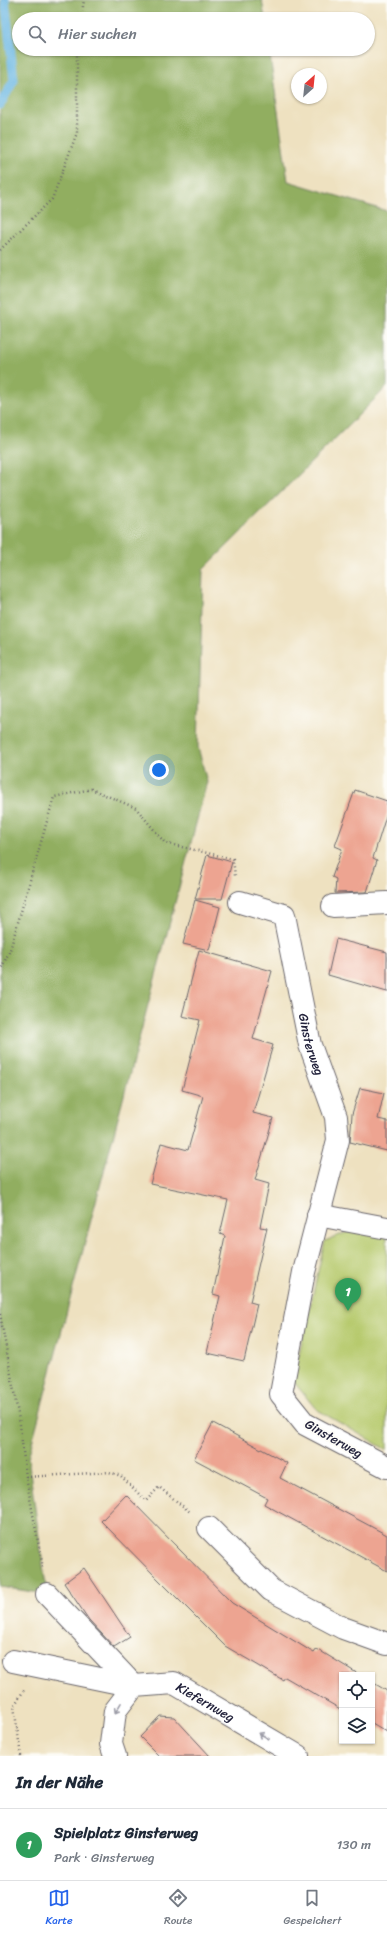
<!DOCTYPE html>
<html lang="de">
<head>
<meta charset="utf-8">
<style>
  :root { --surface:#fff; --page:#f2f2f3; --text:#1f2937; --muted:#747a83; --line:#e0e1e3; --accent:#2563eb }
  body { margin:0; font-family:Sriracha,sans-serif; background:var(--page); color:var(--text) }
  .controls { position:absolute; right:12px; bottom:12px; display:grid; overflow:hidden; border-radius:0px; box-shadow:0 1px 3px #0004 }
  .controls button { width:36px; height:36px; display:grid; place-items:center; padding:0; border:0; border-bottom:1px solid var(--line); background:var(--surface); color:var(--text); font:20px sans-serif }
  .compass { position:absolute; left:291px; top:68px; width:36px; height:36px; border-radius:50%; background:var(--surface); box-shadow:0 1px 3px #0004; rotate:27deg }
  .you { position:absolute; left:159px; top:770px; width:14px; height:14px; margin:-10px; border:3px solid #fff; border-radius:50%; background:#1a73e8; box-shadow:0 0 0 6px #1a73e833 }
  .badge { display:grid; place-items:center; width:26px; height:26px; border-radius:50%; background:var(--accent); color:#fff; font-size:13px; font-weight:700 }
  .pin { position:absolute; translate:-50% -33px; filter:drop-shadow(0 1px 2px #0008) }
  .pin::after { content:''; position:absolute; top:21px; width:14px; height:12px; background:inherit; clip-path:polygon(0 0,100% 0,50% 100%) }
  .list { margin:0; padding:0; list-style:none }
  h2 { display:flex; justify-content:space-between; align-items:center; height:52px; margin:0; padding:0 16px; font-size:17px }
  h2 small { font-size:13px; font-weight:400; color:var(--muted) }
  .list li { display:grid; grid-template-columns:26px 1fr auto; gap:12px; align-items:center; box-sizing:border-box; height:72px; padding:0 16px; border-top:1px solid var(--line) }
  .list b { display:block; font-size:15px; white-space:nowrap }
  .list p { margin:0; font-size:13px; white-space:nowrap; color:var(--muted) }
  .list em { font-size:13px; font-style:normal; color:var(--muted) }
  .icon { flex:none; width:22px; height:22px; fill:none; stroke:currentColor; stroke-width:2; stroke-linecap:round; stroke-linejoin:round }
  .map { position:relative; flex:none; width:387px; height:1756px; overflow:hidden }
  .search { position:absolute; background:var(--surface); box-shadow:0 1px 3px #0004; left:12px; right:12px; top:12px; height:44px; display:flex; align-items:center; gap:10px; box-sizing:border-box; padding:0 14px; border-radius:22px; color:var(--muted); font-size:15px }
  .sheet { height:124px; background:var(--surface) }
  nav { display:flex; justify-content:space-around; align-items:center; box-sizing:border-box; height:56px; border-top:1px solid var(--line); background:var(--surface); font-size:11px; color:var(--muted) }
  nav a { display:grid; justify-items:center; gap:2px }
  nav .on { color:var(--accent) }
  .map>svg:first-child { display:block }
  .green { fill:#b7ca6e; stroke:#6c7654 }
  .forest { fill:#91ae61; stroke:#5a684e }
  .lines { fill:none; stroke-linecap:round; stroke-linejoin:round }
  .stream { stroke:#68b6e2; stroke-width:9 }
  .building { fill:#eda491 }
  .minor-casing { stroke:#69656a; stroke-width:24 }
  .path { stroke:#69656a; stroke-width:2.5; stroke-dasharray:1 3; stroke-linecap:butt }
  .minor { stroke:#fff; stroke-width:22 }
  .oneway { stroke:#9c9ca7 }
  .labels { text-anchor:middle; stroke-width:4; stroke-linejoin:round; paint-order:stroke }
  .street-label { font-size:13px; fill:#22223b; stroke:#fdfcf7 }
</style>
</head>
<body>
<div class="map">
<svg width="387" height="1756" viewBox="0 0 387 1756">
  <rect width="100%" height="100%" fill="#fdfcf7"/>
  <filter id="ink" filterUnits="userSpaceOnUse"><feTurbulence type="fractalNoise" baseFrequency=".025" numOctaves="2"/><feDisplacementMap in="SourceGraphic" scale="8" xChannelSelector="R" yChannelSelector="G"/><feConvolveMatrix kernelMatrix="1 2 1 2 8 2 1 2 1" color-interpolation-filters="sRGB"/></filter>
  <filter id="wash" filterUnits="userSpaceOnUse"><feTurbulence type="fractalNoise" baseFrequency=".012" numOctaves="4" result="noise"/><feDisplacementMap in="SourceGraphic" scale="16" xChannelSelector="R" yChannelSelector="G"/><feGaussianBlur stdDeviation="0.9" result="paint"/><feColorMatrix in="noise" values="0 0 0 0 0 0 0 0 0 0 0 0 0 0 0 0 0 1.4 0 .05"/><feComposite in="paint" operator="in"/></filter>
  <g filter="url(#wash)">
    <rect width="100%" height="100%" fill="#eee1c0"/>
    <polygon class="green" points="357,1228 387,1235 387,1450 316,1409 293,1381 325,1241"/>
    <polygon class="forest" points="0,0 262,0 265,19 19,19 19,49 269,49 288,181 387,211 387,387 203,570 198,747 207,782 28,1458 47,1594 0,1587"/>
    <g class="lines">
      <polyline class="stream" points="0,105 14,80 5,0"/>
    </g>
    <g id="blocks">
      <g class="building">
        <polygon points="355,790 387,801 387,813 373,858 377,860 367,892 335,893 336,879 332,877 342,849 335,846"/>
        <polygon points="207,855 232,862 222,899 195,899"/>
        <polygon points="195,900 220,907 209,950 183,944"/>
        <polygon points="336,939 387,952 387,992 328,975"/>
        <polygon points="199,950 272,971 253,1039 273,1045 253,1113 273,1118 255,1180 269,1184 260,1227 267,1228 250,1302 257,1304 244,1361 207,1353 220,1296 213,1294 225,1236 220,1234 228,1200 150,1184 161,1143 188,1150 203,1096 182,1090 200,1020 182,1016"/>
        <polygon points="360,1088 384,1093 378,1119 387,1121 387,1151 350,1142 352,1114"/>
        <polygon points="213,1423 287,1463 280,1478 387,1535 387,1571 264,1504 267,1498 194,1459"/>
        <polygon points="126,1495 232,1603 314,1653 317,1649 360,1675 342,1675 342,1710 285,1677 283,1680 225,1646 159,1580 101,1521"/>
        <polygon points="84,1568 130,1637 114,1647 89,1620 64,1583"/>
        <polygon points="372,1682 387,1691 387,1732 372,1723"/>
        <polygon points="160,1716 174,1717 210,1756 159,1756 140,1737"/>
      </g>
    </g>
  </g>
  <g filter="url(#ink)">
    <use href="#blocks" fill-opacity="0" stroke="#69656a" stroke-width="1"/>
    <g class="lines">
      <defs>
        <g id="minor">
          <path id="s1" d="M240,902l44,13 26,130 26,72 2,23 -34,132 -23,122 24,30 82,43"/>
          <polyline points="333,906 387,903"/>
          <polyline points="318,1215 387,1228"/>
          <polyline points="209,1528 271,1590 343,1628 387,1644"/>
          <polyline points="13,1661 134,1686 47,1594"/>
          <path id="s2" d="M115,1756l-4,-12 4,-33 19,-25 40,-3 124,73"/>
        </g>
      </defs>
      <use href="#minor" class="minor-casing"/>
      <g class="path">
        <polyline points="81,19 84,0"/>
        <polyline points="0,250 52,199 77,133 77,49"/>
        <polyline points="0,971 10,950 54,797 91,789 136,808 165,843 233,859 235,876"/>
        <polyline points="0,1314 20,1425 26,1477 43,1568"/>
        <polyline points="26,1477 109,1472 121,1476 146,1501 159,1487 190,1512"/>
        <polyline points="21,1756 14,1706 24,1690"/>
      </g>
      <use href="#minor" class="minor"/>
    </g>
    <defs><path id="oneway-shaft" d="M-6 0H5M1.5-3L5.5 0L1.5 3" fill="none" stroke-width="1.6" stroke-linecap="round" stroke-linejoin="round"/></defs>
    <g class="oneway">
      <use href="#oneway-shaft" transform="translate(118 1708) rotate(120)"/>
      <use href="#oneway-shaft" transform="translate(264 1736) rotate(-150)"/>
    </g>
  </g>
  <g class="labels">
    <g class="street-label">
      <text dy="5" stroke="none"><textPath href="#s1" startOffset="178">Ginsterweg</textPath></text>
      <text transform="translate(334 1438) rotate(30)" y="5">Ginsterweg</text>
      <text dy="5" stroke="none"><textPath href="#s2" startOffset="154">Kiefernweg</textPath></text>
    </g>
  </g>
</svg>
<div class="controls">
<button><svg class="icon" aria-label="locate" viewBox="0 0 24 24"><circle cx="12" cy="12" r="6"/><path d="M12 2v4M12 18v4M2 12h4M18 12h4"/></svg></button>
<button><svg class="icon" aria-label="layers" viewBox="0 0 24 24"><path d="M12 4l9 5-9 5-9-5zM3 14l9 5 9-5"/></svg></button>
</div>
<svg class="compass" viewBox="-18 -18 36 36"><path d="M0-13l5 13h-10z" fill="#e53935"/><path d="M0 13l5-13h-10z" fill="#747a83"/></svg>
<div class="you"></div>
<div class="pin badge" style="left:348px;top:1311px;background:#2e9e5b">1</div>
<div class="search"><svg class="icon" aria-label="search" viewBox="0 0 24 24"><circle cx="10" cy="10" r="6"/><path d="M15 15l6 6"/></svg>Hier suchen</div>
</div>
<section class="sheet">
<h2>In der Nähe<small></small></h2>
<ul class="list">
<li><span class="badge" style="background:#2e9e5b">1</span><div><b>Spielplatz Ginsterweg</b><p>Park · Ginsterweg</p></div><em>130 m</em></li>
</ul>
</section>
<nav>
<a class="on"><svg class="icon" aria-label="map" viewBox="0 0 24 24"><path d="M3 6l6-2 6 2 6-2v14l-6 2-6-2-6 2zM9 4v14M15 6v14"/></svg>Karte</a>
<a><svg class="icon" aria-label="directions" viewBox="0 0 24 24"><path d="M12 3l9 9-9 9-9-9zM9 14v-3h6M13 9l2 2-2 2"/></svg>Route</a>
<a><svg class="icon" aria-label="saved" viewBox="0 0 24 24"><path d="M7 4h10v16l-5-4-5 4z"/></svg>Gespeichert</a>
</nav>
</body>
</html>
